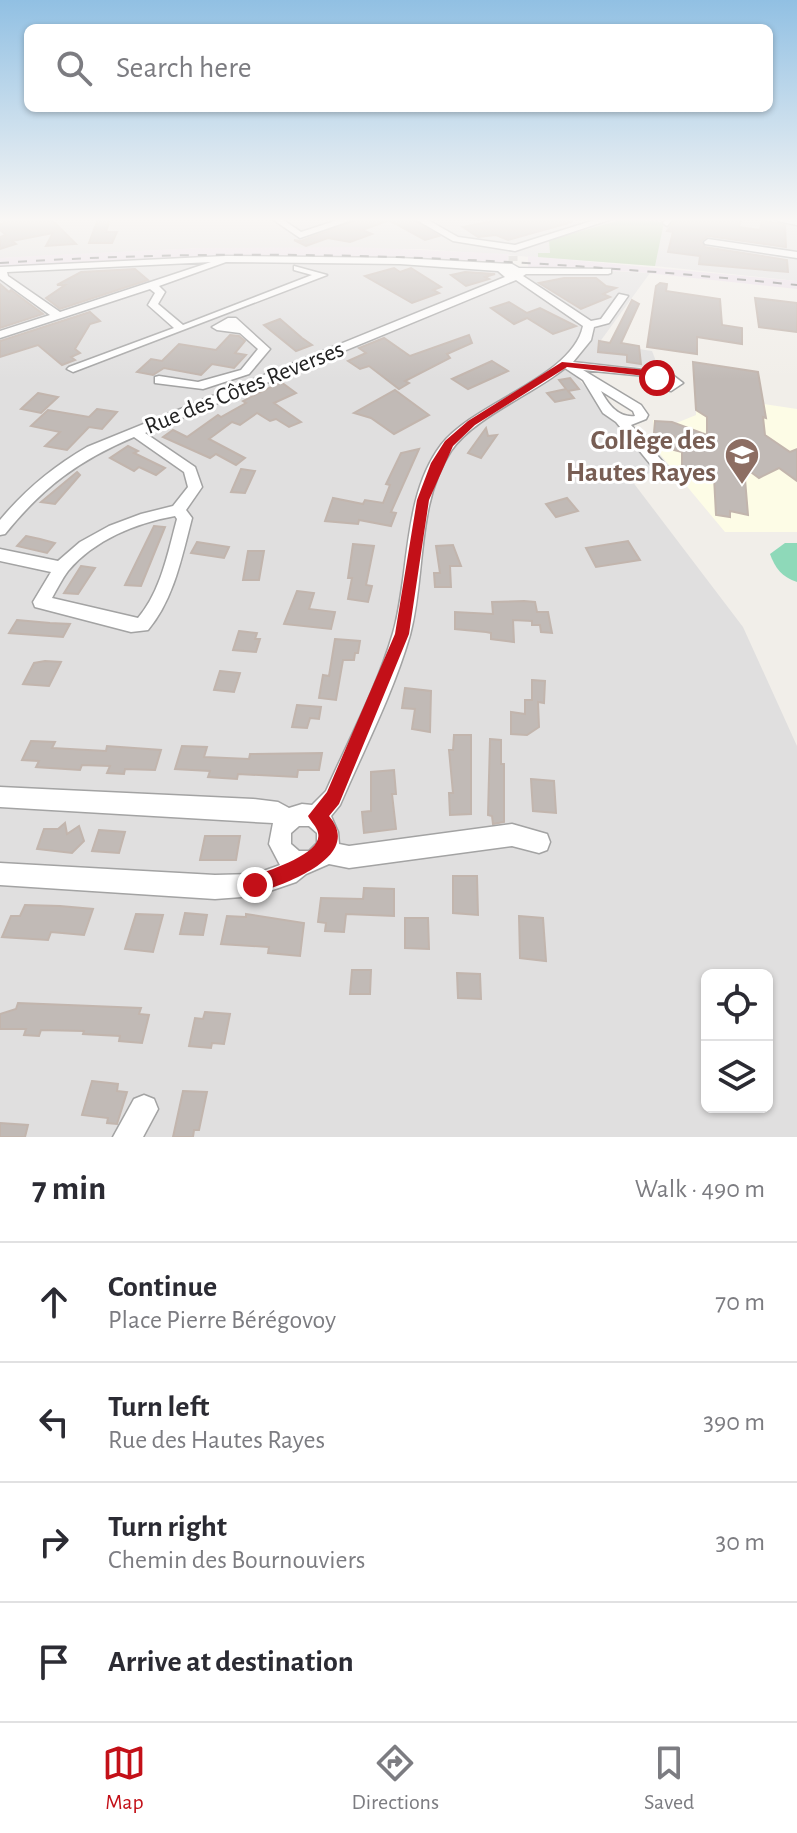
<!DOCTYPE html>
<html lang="en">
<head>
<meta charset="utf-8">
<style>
  :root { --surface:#fff; --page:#f7f7f7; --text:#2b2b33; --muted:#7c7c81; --line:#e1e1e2; --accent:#c31018 }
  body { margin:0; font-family:"Alegreya Sans",sans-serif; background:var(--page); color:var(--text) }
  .controls { position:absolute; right:24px; bottom:24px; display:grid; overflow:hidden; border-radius:12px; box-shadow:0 2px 6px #0004 }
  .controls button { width:72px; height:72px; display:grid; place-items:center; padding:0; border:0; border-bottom:2px solid var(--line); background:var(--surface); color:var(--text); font:40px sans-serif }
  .stop { position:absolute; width:24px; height:24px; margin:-18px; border:6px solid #c31018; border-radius:50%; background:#fff }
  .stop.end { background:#c31018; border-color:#fff; box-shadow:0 2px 8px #0008 }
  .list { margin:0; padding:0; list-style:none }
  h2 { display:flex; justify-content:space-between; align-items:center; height:104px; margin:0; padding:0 32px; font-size:34px }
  h2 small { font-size:26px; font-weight:400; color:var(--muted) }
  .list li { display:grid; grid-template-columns:52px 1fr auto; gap:24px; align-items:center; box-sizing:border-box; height:120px; padding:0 32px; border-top:2px solid var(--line) }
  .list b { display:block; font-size:30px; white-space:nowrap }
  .list p { margin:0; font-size:26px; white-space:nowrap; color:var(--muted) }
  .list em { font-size:26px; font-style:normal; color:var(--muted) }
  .icon { flex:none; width:44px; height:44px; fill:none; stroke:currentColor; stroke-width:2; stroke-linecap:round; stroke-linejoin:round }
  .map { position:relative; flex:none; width:797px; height:1137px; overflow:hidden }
  .search { position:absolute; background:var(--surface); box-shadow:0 2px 6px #0004; left:24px; right:24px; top:24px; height:88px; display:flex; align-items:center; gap:20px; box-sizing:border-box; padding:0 28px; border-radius:12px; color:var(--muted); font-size:30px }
  .sheet { height:584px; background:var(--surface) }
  nav { display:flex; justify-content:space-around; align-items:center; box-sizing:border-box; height:112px; border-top:2px solid var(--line); background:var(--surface); font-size:22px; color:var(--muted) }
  nav a { display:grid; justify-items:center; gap:4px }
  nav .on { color:var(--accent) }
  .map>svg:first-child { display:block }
  .residential { fill:#e0dfdf; fill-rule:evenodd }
  .industrial { fill:#e9dce8 }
  .education { fill:#fdfce6 }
  .forest { fill:#b0cda1 }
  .pitch { fill:#8ed9b9 }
  .building { fill:#c1bab6; stroke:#c2b5ad; stroke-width:2 }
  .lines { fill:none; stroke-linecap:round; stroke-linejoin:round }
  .street-tunnel { stroke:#c8c5c1; stroke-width:9; stroke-dasharray:9 5; stroke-linecap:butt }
  .street-casing { stroke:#a3a3a3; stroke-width:3 }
  .street { fill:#fff; fill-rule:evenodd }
  .rail { stroke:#707070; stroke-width:2; stroke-dasharray:9 9; stroke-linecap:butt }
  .route { fill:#c31018 }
  .labels { text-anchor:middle; stroke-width:6; stroke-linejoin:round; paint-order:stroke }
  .far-street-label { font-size:24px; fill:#222; stroke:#fff }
  .education-label { font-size:28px; font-weight:bold; fill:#785e54; stroke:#fff; text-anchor:end }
</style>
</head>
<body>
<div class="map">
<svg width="797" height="1137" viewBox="0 0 797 1137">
  <rect width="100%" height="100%" fill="#f1eee9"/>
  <g class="residential">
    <polygon points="0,219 797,219 797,281 655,266 420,249 202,248 0,258"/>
    <path d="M324,256l137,4 67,7 122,6 -51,70 53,8 7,18 -77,-7 -5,15 79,95 -27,5 114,150 54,119v391h-797v-870l189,-10zM707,975h60v132h-60z"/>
  </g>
  <g class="industrial">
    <polygon points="354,247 509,254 507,263 257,256 0,267 0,258 33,256 202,248"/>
    <polygon points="528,256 797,281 797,289 638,272 528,267"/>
  </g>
  <polygon class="education" points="696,394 797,409 797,532 725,532 649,441 654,433 653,420 674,424 696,415"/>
  <polygon class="forest" points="624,219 664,222 655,266 538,257 538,253 550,253 549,240"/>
  <path class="pitch" d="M785,543h12v39c-15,-5 -22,-14 -27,-28z"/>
  <g class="building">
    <polygon points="1,219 51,219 76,244 46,246 53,233 12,241 16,244 0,249 0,237 6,235 0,230 0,224 5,223"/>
    <polygon points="98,219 110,219 106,232 117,232 112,243 89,243"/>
    <polygon points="358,219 387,221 362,230 372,234 350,242 328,238 306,246 294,240 301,241"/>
    <polygon points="387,219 412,219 439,236 425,240"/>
    <polygon points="503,219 572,219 572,222 508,240 496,235 478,237 463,227"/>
    <polygon points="676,219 741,219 739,227 760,230 762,220 785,225 786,247 708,236 701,241 705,247 787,260 788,272 699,264 700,256 668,252 673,232 667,231"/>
    <polygon points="394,268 400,272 411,268 441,287 433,290 439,293 412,303 365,276"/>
    <polygon points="135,269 148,280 60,309 46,298 65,285 57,285 81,272"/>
    <polygon points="465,272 495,274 485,277 489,279 466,286 451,275"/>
    <polygon points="564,278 596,278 606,286 616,288 603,294 610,297 581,309 539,283"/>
    <polygon points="660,283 667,284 666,291 720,299 722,325 742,328 742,344 697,337 697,354 647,347 656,286"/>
    <polygon points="0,284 9,292 11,290 43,314 0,328"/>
    <polygon points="755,298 797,303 797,332 759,327"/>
    <polygon points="632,300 639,304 621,343 639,346 641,364 627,362 627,355 598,352 599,341 610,343"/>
    <polygon points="509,302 527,313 540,308 576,326 553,334 527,318 514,324 491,308"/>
    <polygon points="90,312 100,321 90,324 75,349 80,353 71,357 75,360 62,365 38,345 0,357 0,341"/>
    <polygon points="280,319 302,338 312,345 296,351 264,325"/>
    <polygon points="230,335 239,336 245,341 235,353 246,355 234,368 212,364 201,375 164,368 153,375 137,372 151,359 162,361 179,344 216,350"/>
    <polygon points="469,335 472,343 447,354 450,358 405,381 409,383 399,389 369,366 360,369 348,361 366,353 359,348 384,338 410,356"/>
    <polygon points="492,361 508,371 468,389 452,379"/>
    <polygon points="693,362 758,372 766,418 763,417 765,435 790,452 797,449 797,481 779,468 759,478 744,467 748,515 730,511 730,517 716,515 714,477 682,472 682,452 674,450 674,436 654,433 655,421 672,422 707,435 707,417 696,410"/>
    <polygon points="570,378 579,389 568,391 574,398 555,402 547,393 566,389 559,380"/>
    <polygon points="281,382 296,393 274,403 301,422 289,427 276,419 270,421 257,413 240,425 232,422 209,439 245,458 236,465 216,454 210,458 163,437 173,430 187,437 218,415 221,417 246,403 243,401"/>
    <polygon points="395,390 429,415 394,434 371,418 354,413"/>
    <polygon points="38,393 58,397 41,413 21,409"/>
    <polygon points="97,409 117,412 102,429 89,427 67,450 45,446 60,432 31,426 48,410 89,417"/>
    <polygon points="486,428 488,436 497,435 481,458 468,453"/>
    <polygon points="128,446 138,451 134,453 165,468 156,475 139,467 134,471 110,458"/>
    <polygon points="419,449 391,512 396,513 391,526 359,520 358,524 325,521 333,498 363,504 365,500 383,503 390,485 386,484 401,453"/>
    <polygon points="241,469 255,471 245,493 231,492"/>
    <polygon points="77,472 80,475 55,504 41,502"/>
    <polygon points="567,498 578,511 556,517 546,504"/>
    <polygon points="154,526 165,527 141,586 125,585"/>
    <polygon points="26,536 40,539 55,543 47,553 17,546"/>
    <polygon points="628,541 640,560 596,567 586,548"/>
    <polygon points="197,542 229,547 224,558 191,553"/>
    <polygon points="353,544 374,546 366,585 372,586 368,602 348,599 352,578 348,578"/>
    <polygon points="453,545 461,566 450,566 451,587 435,587 434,573 440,573 436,546"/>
    <polygon points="248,551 264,551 259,580 243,580"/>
    <polygon points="81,566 95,568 78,594 64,593"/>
    <polygon points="297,591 314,593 309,609 335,612 331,629 284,624"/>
    <polygon points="524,601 535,602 537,612 548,612 552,633 541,632 540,625 532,625 532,621 513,620 514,642 491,639 491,633 486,632 455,629 455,612 493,614 492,602"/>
    <polygon points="17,620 50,623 70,624 63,637 9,633"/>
    <polygon points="239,631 257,633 255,639 260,639 256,652 233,650"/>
    <polygon points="335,639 360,641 358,653 355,653 354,660 343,660 336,700 319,698 323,675 329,676"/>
    <polygon points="45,661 61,662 49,686 23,684 34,663"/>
    <polygon points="220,671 240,673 234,692 214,690"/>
    <polygon points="532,680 545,681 544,703 538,702 539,727 527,735 511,734 511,712 525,714 525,700 532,700"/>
    <polygon points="405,688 431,691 430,732 412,729 415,709 402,708"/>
    <polygon points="297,705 321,707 319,719 310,718 307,728 292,727"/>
    <polygon points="454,735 471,735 471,814 450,815 449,793 453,793 449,750 453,750"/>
    <polygon points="490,739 501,740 501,764 504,764 504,822 493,824 492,816 488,815"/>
    <polygon points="31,741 55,742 52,748 106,751 107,746 161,750 155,770 125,769 124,774 107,773 110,766 82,765 80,770 36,767 39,761 22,760"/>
    <polygon points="182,746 207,747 204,757 249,759 250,754 322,753 319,770 298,770 297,777 238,774 237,779 208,777 210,771 175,769"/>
    <polygon points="394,770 396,794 392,794 396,829 364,833 362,812 371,811 371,772"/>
    <polygon points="531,779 554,781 556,813 533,811"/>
    <polygon points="65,823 67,834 79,826 84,841 72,853 37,849 44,829 58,829"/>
    <polygon points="99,830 125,832 119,853 92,851"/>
    <polygon points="205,836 240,836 236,860 200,860"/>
    <polygon points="453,876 477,876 478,915 453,913"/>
    <polygon points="364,888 394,889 394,916 346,914 344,932 325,931 326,923 318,922 321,898 363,899"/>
    <polygon points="25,905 60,906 93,909 84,935 51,932 48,940 2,937 11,916 20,916"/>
    <polygon points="185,913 207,915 203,935 180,934"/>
    <polygon points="136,914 163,915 153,952 125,949"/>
    <polygon points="246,914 304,923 300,956 268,953 269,947 221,944 227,916 246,917"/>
    <polygon points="519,916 543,918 546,961 520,958"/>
    <polygon points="405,918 428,918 429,949 405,948"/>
    <polygon points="352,970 371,970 370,994 350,994"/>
    <polygon points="457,973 480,974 481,999 458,998"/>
    <polygon points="18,1003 141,1008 139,1014 149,1015 142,1043 119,1041 120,1036 83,1034 84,1031 41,1030 39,1036 24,1035 26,1029 0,1029 0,1014 16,1009"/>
    <polygon points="205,1012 230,1014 224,1044 212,1043 211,1048 189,1046 195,1018 203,1019"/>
    <polygon points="92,1081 118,1084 117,1091 127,1092 117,1124 107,1123 108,1118 82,1115"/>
    <polygon points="183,1091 207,1092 199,1130 194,1130 193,1137 173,1137"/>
    <polygon points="0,1123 28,1125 25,1137 0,1137"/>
  </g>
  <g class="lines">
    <polyline class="street-tunnel" points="513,256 513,261"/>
    <defs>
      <g id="street">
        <polygon points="272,219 282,219 301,232 341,219 355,219 300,238"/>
        <polygon points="415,219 426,219 458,237 515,245 598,219 612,219 515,251 453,241"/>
        <polygon points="665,219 673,219 667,226 663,223"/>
        <polygon points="777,219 797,219 797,225 778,221"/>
        <polygon points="708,239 797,252 797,258 705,244 704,242"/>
        <path d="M226,256l174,2 112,6 7,4 92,1v4l-3,1h-82l-3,2 68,45 10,-2 18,-25 9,2 -19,27 -15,4 -3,13 -18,22 97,11 13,10 -12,8 -14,-3 -6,-10 -6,-2 -62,-6 58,35 7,10 -2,4 -15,6 39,45 2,3 -2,3h-10l-44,-54 -13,-9 -20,-33 -18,-12c-32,26 -92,50 -114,83 -35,53 -25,125 -41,184 -17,59 -46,114 -70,170l-9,11 7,16 1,12 10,2 163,-22 35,10 3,8 -3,8 -8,3 -27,-7 -163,22 -20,-4 -23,10 -10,8 -41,14 -40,3 -215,-14v-22l215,12 40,-1 25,-9 -11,-21 4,-21 -273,-16v-20l253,12 25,3 11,6 13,-4 10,1 14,-14c23,-52 51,-103 67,-158 17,-59 9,-136 48,-188 33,-43 131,-67 142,-119l-67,-46 -371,153 50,34 7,20 -16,23 6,8c-10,38 -18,81 -44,112l-17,2 -96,-25 -2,-5 18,-30 -51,-11v-12l58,12 22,-19 29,-16 32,-12 32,-8 15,-19 -4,-15 -50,-35c-55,23 -91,50 -129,97l-5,1v-15c25,-30 54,-54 87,-73l418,-170 -7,-6 -98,-7 -174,-2 -67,24 6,6 -7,12 25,21 129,-50 -18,-5v-4l33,9 -254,97 -6,-3 2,-2 105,-39 -26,-23 7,-12 -5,-4 -150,49v-7l50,-16 -50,-36v-12zM211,262l-151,50 -52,-36 -1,-4zM601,391l32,20 2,5c-17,2 -27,-12 -34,-25zM175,516l2,3c-9,33 -16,72 -39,99l-86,-20c5,-9 10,-19 16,-27 26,-31 68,-48 107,-55zM299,826h10l8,7v10l-8,8h-10l-8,-7v-11z"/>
        <polygon points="228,318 236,318 270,349 249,374 203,389 155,383 155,377 159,376 198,382 241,370 258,349 240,333 217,330 212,327"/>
        <polygon points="144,1095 154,1099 158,1109 143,1137 113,1137 134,1099"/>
      </g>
    </defs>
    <use href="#street" class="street-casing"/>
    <use href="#street" class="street"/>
    <path class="rail" d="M0,263c267,-18 531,-5 797,22"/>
  </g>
  <linearGradient id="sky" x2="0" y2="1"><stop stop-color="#91c0e3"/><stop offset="0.58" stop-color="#f9f7f5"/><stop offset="1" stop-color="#f9f7f5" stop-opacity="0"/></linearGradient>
  <rect width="797" height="379" fill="url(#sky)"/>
  <path class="route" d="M562,362l85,8 14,8 -4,3 -12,-5 -78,-9 -92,58 -22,21 -24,54 -20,134 -70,170 -10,12c36,42 -48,69 -74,78l-7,-2 -3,-7 3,-7c16,-6 76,-24 70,-45 -1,-6 -7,-11 -10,-17l19,-24 68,-158 22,-134 14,-37 14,-22 23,-20z"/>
  <defs>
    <symbol id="school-pin" viewBox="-11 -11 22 30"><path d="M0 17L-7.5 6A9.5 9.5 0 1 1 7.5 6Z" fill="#8d6e63" stroke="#fff"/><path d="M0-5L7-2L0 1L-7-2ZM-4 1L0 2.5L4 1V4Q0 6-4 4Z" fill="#fff"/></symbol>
  </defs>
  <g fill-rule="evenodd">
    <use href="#school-pin" x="722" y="435" width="40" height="54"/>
  </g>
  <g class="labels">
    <g class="far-street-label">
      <text transform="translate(244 387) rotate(-22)" y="8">Rue des Côtes Reverses</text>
    </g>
    <g class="education-label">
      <text x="716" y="449">Collège des<tspan x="716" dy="32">Hautes Rayes</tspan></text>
    </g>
  </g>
</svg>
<div class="controls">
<button><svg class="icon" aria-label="locate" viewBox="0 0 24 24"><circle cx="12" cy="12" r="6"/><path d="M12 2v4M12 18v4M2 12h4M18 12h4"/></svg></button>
<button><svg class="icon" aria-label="layers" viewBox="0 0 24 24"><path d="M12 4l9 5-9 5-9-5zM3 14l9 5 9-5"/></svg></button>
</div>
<div class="stop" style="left:657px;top:378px"></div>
<div class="stop end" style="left:255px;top:885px"></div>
<div class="search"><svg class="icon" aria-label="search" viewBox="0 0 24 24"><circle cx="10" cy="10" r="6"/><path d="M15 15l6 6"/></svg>Search here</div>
</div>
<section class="sheet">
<h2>7 min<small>Walk · 490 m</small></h2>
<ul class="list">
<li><svg class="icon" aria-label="ahead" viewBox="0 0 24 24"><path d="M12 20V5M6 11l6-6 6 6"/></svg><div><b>Continue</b><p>Place Pierre Bérégovoy</p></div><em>70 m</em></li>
<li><svg class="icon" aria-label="left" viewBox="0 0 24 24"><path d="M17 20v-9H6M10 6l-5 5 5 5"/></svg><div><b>Turn left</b><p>Rue des Hautes Rayes</p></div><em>390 m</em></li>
<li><svg class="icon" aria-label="right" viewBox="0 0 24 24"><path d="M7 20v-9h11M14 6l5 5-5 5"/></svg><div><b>Turn right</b><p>Chemin des Bournouviers</p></div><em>30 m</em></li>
<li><svg class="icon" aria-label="arrive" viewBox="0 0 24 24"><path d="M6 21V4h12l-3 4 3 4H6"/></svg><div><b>Arrive at destination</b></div></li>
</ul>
</section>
<nav>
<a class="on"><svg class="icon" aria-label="map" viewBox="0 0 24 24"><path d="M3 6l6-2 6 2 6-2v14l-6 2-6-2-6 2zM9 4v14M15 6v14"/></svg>Map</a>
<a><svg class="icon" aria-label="directions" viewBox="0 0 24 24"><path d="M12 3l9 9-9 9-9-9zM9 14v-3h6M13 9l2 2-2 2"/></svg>Directions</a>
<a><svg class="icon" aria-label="saved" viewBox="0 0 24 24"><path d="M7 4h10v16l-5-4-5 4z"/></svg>Saved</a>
</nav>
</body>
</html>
